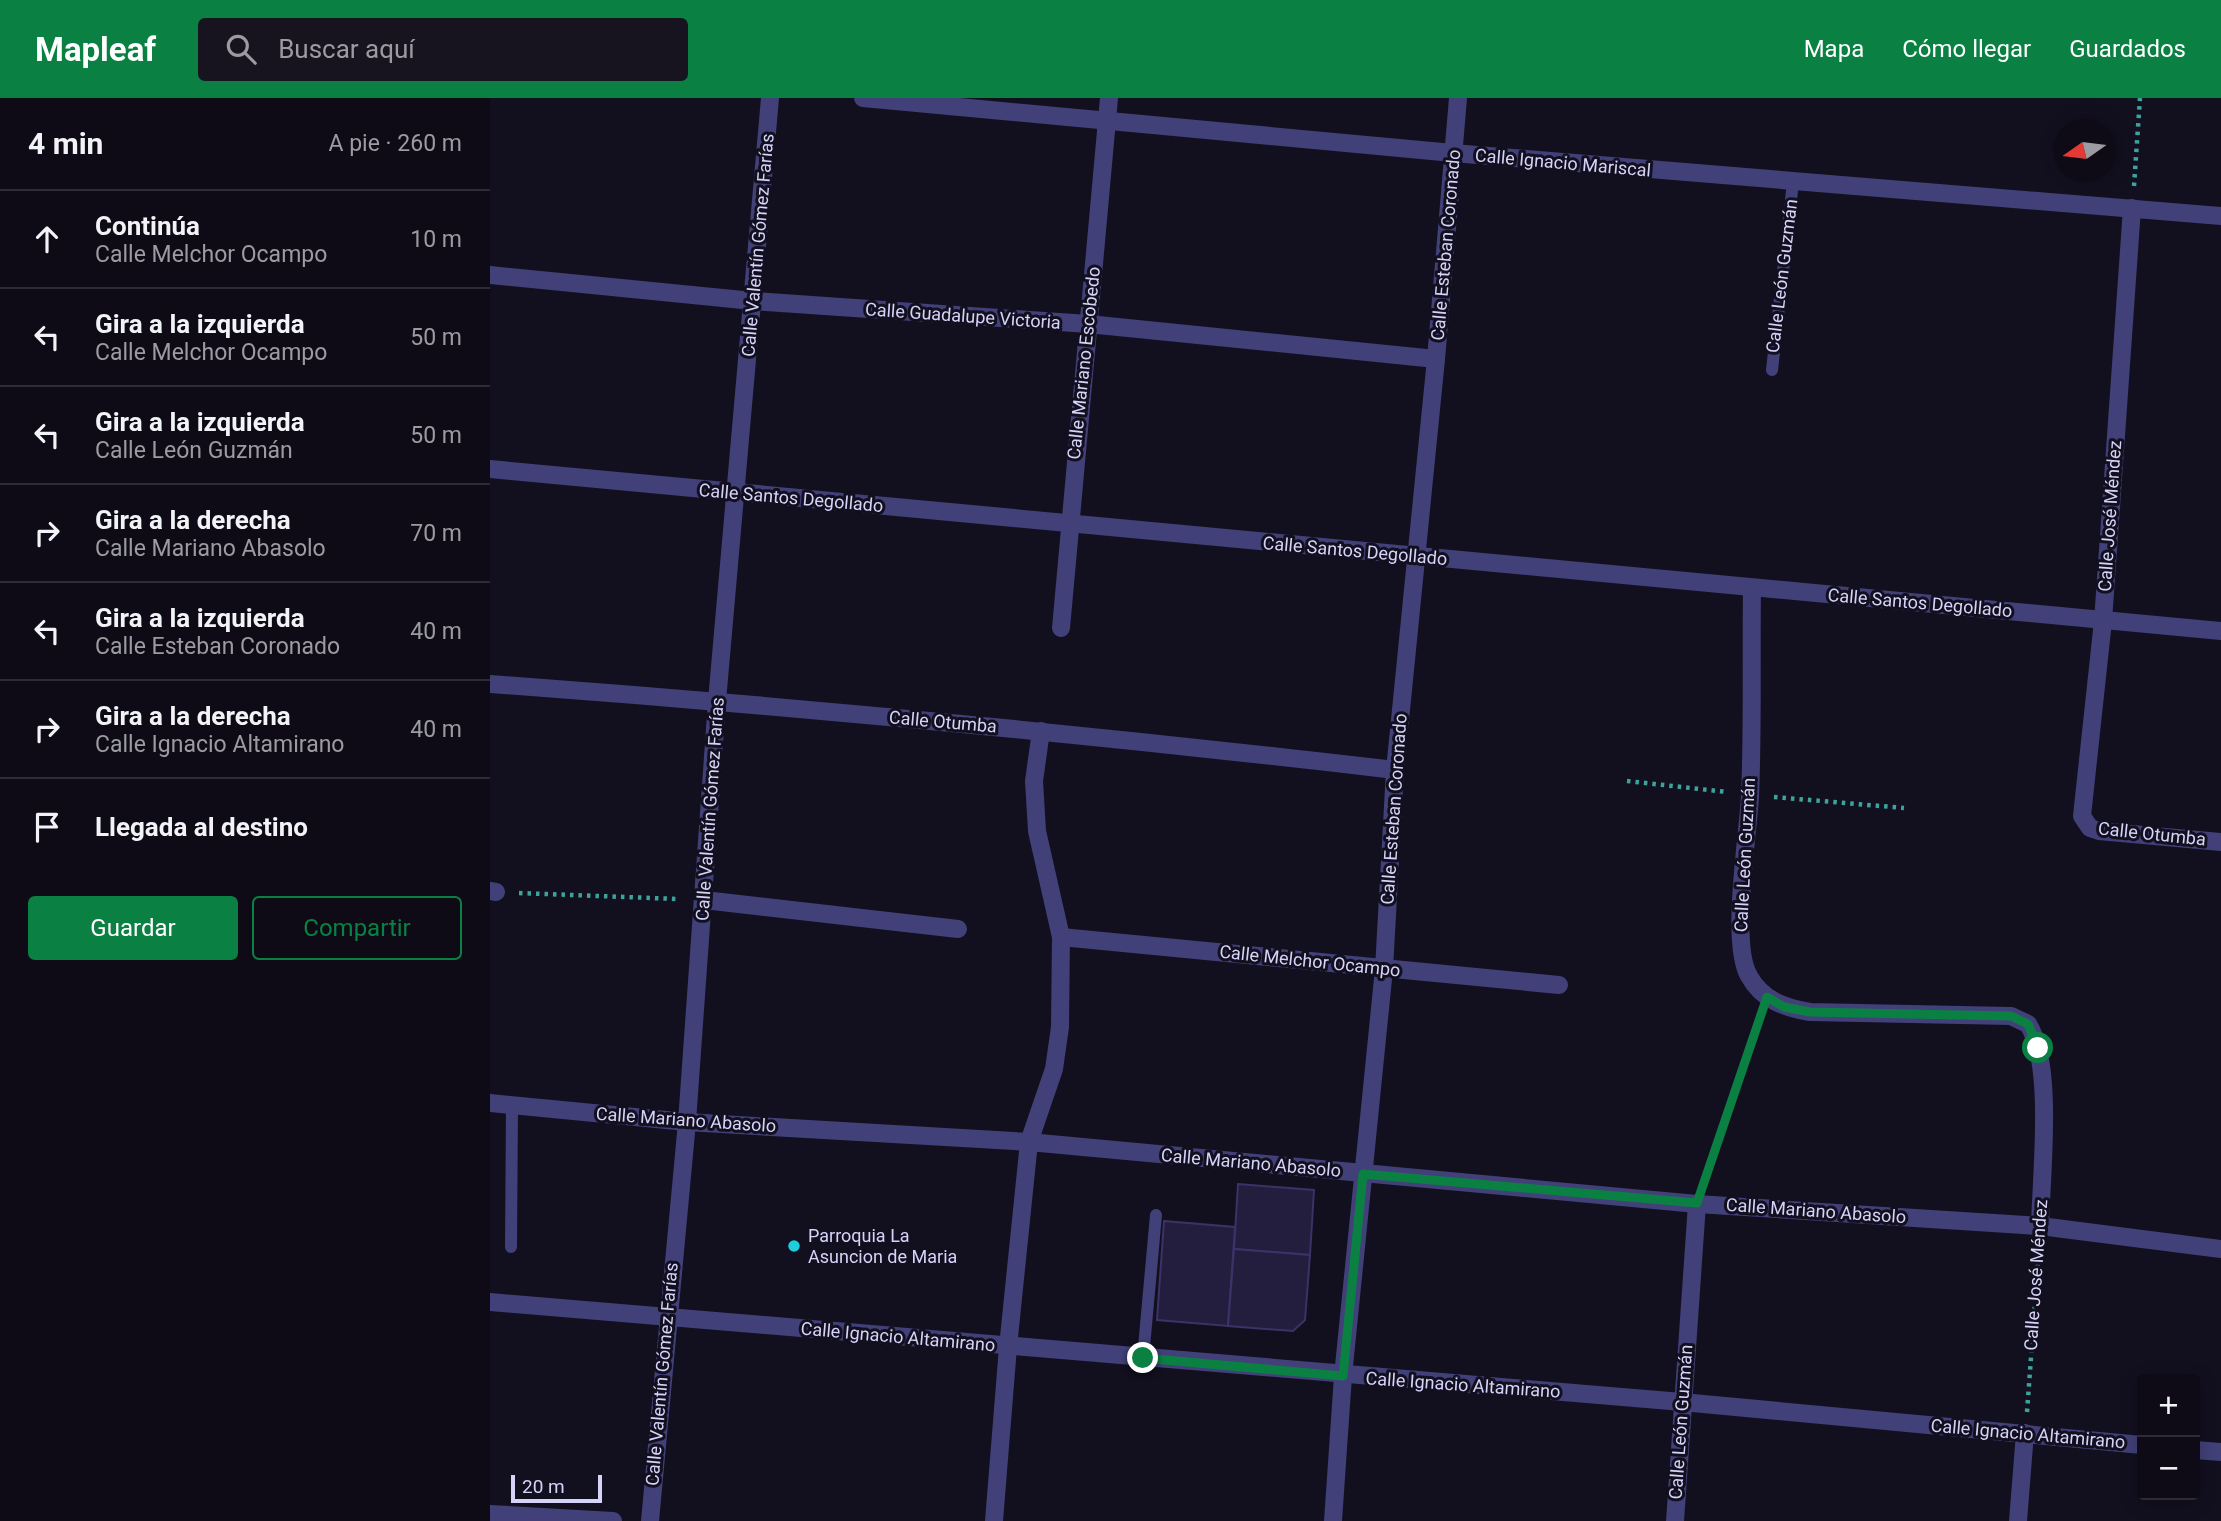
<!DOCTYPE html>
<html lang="es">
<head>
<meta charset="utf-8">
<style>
  :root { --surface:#0e0b17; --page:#171420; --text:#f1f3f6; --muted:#9b9ba1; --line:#2e2b36; --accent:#0b8043 }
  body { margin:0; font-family:Roboto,sans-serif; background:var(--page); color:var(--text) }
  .controls { position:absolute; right:21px; bottom:21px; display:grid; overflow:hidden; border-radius:7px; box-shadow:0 4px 18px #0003 }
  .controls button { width:63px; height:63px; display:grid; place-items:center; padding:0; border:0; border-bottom:2px solid var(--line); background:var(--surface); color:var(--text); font:35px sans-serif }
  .compass { position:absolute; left:1563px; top:21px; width:63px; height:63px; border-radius:50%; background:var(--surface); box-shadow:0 4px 18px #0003; rotate:256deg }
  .scale { position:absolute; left:21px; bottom:18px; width:91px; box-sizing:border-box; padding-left:7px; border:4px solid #d6d3f9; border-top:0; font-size:19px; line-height:24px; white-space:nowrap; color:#d6d3f9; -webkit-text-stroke:5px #120f1f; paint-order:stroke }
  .stop { position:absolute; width:21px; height:21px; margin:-16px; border:5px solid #0b8043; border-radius:50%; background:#fff }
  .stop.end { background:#0b8043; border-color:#fff; box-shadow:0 2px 7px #0008 }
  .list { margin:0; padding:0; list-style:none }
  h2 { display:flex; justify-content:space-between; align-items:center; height:91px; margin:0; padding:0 28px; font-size:30px }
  h2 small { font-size:23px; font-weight:400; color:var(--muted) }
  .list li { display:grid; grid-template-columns:46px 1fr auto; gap:21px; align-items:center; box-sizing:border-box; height:98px; padding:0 28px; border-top:2px solid var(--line) }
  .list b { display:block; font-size:26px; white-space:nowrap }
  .list p { margin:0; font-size:23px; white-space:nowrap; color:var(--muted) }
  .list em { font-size:23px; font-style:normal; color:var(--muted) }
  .actions { display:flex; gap:14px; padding:21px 28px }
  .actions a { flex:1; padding:16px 0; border:2px solid var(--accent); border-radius:7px; text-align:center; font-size:24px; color:var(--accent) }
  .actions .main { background:var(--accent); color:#fff }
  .icon { flex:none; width:38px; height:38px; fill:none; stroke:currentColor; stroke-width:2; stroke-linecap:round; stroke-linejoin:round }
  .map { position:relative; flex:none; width:1731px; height:1423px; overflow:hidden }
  header { display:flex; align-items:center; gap:42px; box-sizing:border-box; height:98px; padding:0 35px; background:var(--accent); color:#fff }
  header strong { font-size:33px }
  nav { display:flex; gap:38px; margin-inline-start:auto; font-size:24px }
  .search { width:490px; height:63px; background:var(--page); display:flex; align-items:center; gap:18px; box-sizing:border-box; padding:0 24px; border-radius:7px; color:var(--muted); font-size:26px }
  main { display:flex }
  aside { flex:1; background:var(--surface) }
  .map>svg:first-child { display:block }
  .building { fill:#231e3d; stroke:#3c3267; stroke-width:2 }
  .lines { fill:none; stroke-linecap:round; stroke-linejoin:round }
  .path { stroke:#3ca49b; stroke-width:4.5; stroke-dasharray:3.5 5; stroke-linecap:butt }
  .service { stroke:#414078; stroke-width:12 }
  .minor { stroke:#414078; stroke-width:18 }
  .tertiary { stroke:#414078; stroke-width:18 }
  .route { stroke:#0b8043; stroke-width:9 }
  .poi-dot { fill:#1ccddc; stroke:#120f1f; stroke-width:2.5 }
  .labels { text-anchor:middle; stroke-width:6; stroke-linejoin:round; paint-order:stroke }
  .street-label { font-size:18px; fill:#d6d3f9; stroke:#120f1f }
  .poi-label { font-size:18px; fill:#d6d3f9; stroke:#120f1f; text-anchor:start }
</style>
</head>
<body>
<header>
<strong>Mapleaf</strong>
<div class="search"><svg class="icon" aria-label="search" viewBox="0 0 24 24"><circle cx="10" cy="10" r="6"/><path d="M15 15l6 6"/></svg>Buscar aquí</div>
<nav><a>Mapa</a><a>Cómo llegar</a><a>Guardados</a></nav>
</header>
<main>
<aside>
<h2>4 min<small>A pie · 260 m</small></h2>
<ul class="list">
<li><svg class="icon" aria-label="ahead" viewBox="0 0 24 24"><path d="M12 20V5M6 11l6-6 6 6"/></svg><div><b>Continúa</b><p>Calle Melchor Ocampo</p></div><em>10 m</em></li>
<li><svg class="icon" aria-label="left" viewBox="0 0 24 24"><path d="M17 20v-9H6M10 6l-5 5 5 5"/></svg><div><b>Gira a la izquierda</b><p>Calle Melchor Ocampo</p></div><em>50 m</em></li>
<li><svg class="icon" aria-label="left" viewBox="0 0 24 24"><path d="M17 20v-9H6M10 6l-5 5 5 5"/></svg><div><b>Gira a la izquierda</b><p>Calle León Guzmán</p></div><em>50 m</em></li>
<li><svg class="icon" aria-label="right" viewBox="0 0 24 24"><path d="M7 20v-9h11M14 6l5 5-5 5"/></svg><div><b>Gira a la derecha</b><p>Calle Mariano Abasolo</p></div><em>70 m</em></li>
<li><svg class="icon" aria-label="left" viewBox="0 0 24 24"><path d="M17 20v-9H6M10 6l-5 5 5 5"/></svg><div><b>Gira a la izquierda</b><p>Calle Esteban Coronado</p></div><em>40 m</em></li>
<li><svg class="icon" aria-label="right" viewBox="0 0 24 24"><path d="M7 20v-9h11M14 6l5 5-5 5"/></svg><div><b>Gira a la derecha</b><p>Calle Ignacio Altamirano</p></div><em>40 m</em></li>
<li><svg class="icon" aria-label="arrive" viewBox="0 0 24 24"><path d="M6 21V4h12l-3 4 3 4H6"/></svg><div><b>Llegada al destino</b></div></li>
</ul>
<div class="actions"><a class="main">Guardar</a><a>Compartir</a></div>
</aside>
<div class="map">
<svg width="1731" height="1423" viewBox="0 0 1731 1423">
  <rect width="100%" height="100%" fill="#120f1f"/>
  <g class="building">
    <polygon points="748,1086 824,1092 820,1157 744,1151"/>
    <polygon points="674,1123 745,1129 738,1228 667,1222"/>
    <polygon points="744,1151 820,1157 815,1222 803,1233 738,1228"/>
  </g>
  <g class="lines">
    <g class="path">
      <polyline points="1644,88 1650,0"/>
      <polyline points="1137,683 1237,694"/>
      <polyline points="1284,699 1414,710"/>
      <polyline points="29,795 188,801"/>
      <polyline points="1214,1083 1270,919"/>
      <polyline points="1537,1314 1549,1151"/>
    </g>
    <g class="service">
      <polyline points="1282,272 1303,84"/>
      <polyline points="21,1149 22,1008"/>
      <polyline points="653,1260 666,1117"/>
    </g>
    <g class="minor">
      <polyline points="373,0 963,55 1731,118"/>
      <polyline points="1642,110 1613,523 1592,718 1600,730 1609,733 1731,744"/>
      <polyline points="0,177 263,203 598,226 946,261"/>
      <polyline points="0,371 1731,533"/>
      <path d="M1262,490c-1,69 1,139 -2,208 -2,41 -20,147 -1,180 13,24 36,32 61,36l201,4 17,8c26,40 13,152 12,202"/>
      <polyline points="571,530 619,0"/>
      <path d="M0,586c302,22 604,51 905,86"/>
      <polyline points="0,793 6,794"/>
      <polyline points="214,802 468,831"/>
      <polyline points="571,839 1069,887"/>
      <polyline points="0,1005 197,1024 539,1044 1207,1106 1550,1128 1731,1151"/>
      <polyline points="0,1416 123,1423"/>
      <polyline points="160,1423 197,1024 227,603 280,0"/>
      <polyline points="504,1423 518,1249 539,1044 564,971 570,929 571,839 547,733 544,683 551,633"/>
      <polyline points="843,1423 853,1278 894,871 905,672 946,261 968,0"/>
      <polyline points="1185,1423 1207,1106"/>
      <polyline points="1528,1423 1535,1335"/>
    </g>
    <g class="tertiary">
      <polyline points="0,1204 1192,1304 1652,1347"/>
      <polyline points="1705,1352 1731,1354"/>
    </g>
  </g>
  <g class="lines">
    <polyline class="route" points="653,1260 853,1278 873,1076 1207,1105 1277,899 1294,909 1320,914 1521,918 1538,926 1548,950"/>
  </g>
  <circle class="poi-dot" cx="304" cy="1148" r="7"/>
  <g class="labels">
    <g class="street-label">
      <text transform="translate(1073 65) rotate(5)" y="6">Calle Ignacio Mariscal</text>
      <text transform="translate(268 147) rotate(-85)" y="6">Calle Valentín Gómez Farías</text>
      <text transform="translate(956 147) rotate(-85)" y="6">Calle Esteban Coronado</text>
      <text transform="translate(1292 178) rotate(-83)" y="6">Calle León Guzmán</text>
      <text transform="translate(473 218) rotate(4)" y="6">Calle Guadalupe Victoria</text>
      <text transform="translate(594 265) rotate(-84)" y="6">Calle Mariano Escobedo</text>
      <text transform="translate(301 400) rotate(5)" y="6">Calle Santos Degollado</text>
      <text transform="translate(1620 418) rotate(-86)" y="6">Calle José Méndez</text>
      <text transform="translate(865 453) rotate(5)" y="6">Calle Santos Degollado</text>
      <text transform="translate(1430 505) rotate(5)" y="6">Calle Santos Degollado</text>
      <text transform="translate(453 624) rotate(5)" y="6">Calle Otumba</text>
      <text transform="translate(220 711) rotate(-86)" y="6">Calle Valentín Gómez Farías</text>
      <text transform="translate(904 711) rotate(-86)" y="6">Calle Esteban Coronado</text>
      <text transform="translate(1662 736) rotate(6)" y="6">Calle Otumba</text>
      <text transform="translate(1255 757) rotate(-87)" y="6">Calle León Guzmán</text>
      <text transform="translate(820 863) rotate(6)" y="6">Calle Melchor Ocampo</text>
      <text transform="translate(196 1022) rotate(4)" y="6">Calle Mariano Abasolo</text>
      <text transform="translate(761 1065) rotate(5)" y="6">Calle Mariano Abasolo</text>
      <text transform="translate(1326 1113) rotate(4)" y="6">Calle Mariano Abasolo</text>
      <text transform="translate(1546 1177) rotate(-86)" y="6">Calle José Méndez</text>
      <text transform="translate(408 1239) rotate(5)" y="6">Calle Ignacio Altamirano</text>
      <text transform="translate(172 1276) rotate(-85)" y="6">Calle Valentín Gómez Farías</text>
      <text transform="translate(973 1287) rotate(4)" y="6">Calle Ignacio Altamirano</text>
      <text transform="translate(1191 1324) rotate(-86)" y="6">Calle León Guzmán</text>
      <text transform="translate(1538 1336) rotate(5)" y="6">Calle Ignacio Altamirano</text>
    </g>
    <g class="poi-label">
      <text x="318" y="1144">Parroquia La<tspan x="318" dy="21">Asuncion de Maria</tspan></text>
    </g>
  </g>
</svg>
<div class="controls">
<button>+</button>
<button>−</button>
</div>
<svg class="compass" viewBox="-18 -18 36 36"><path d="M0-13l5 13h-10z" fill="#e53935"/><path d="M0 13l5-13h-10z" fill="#9b9ba1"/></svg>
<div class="scale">20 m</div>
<div class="stop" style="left:1548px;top:950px"></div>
<div class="stop end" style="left:653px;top:1260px"></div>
</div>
</main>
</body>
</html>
